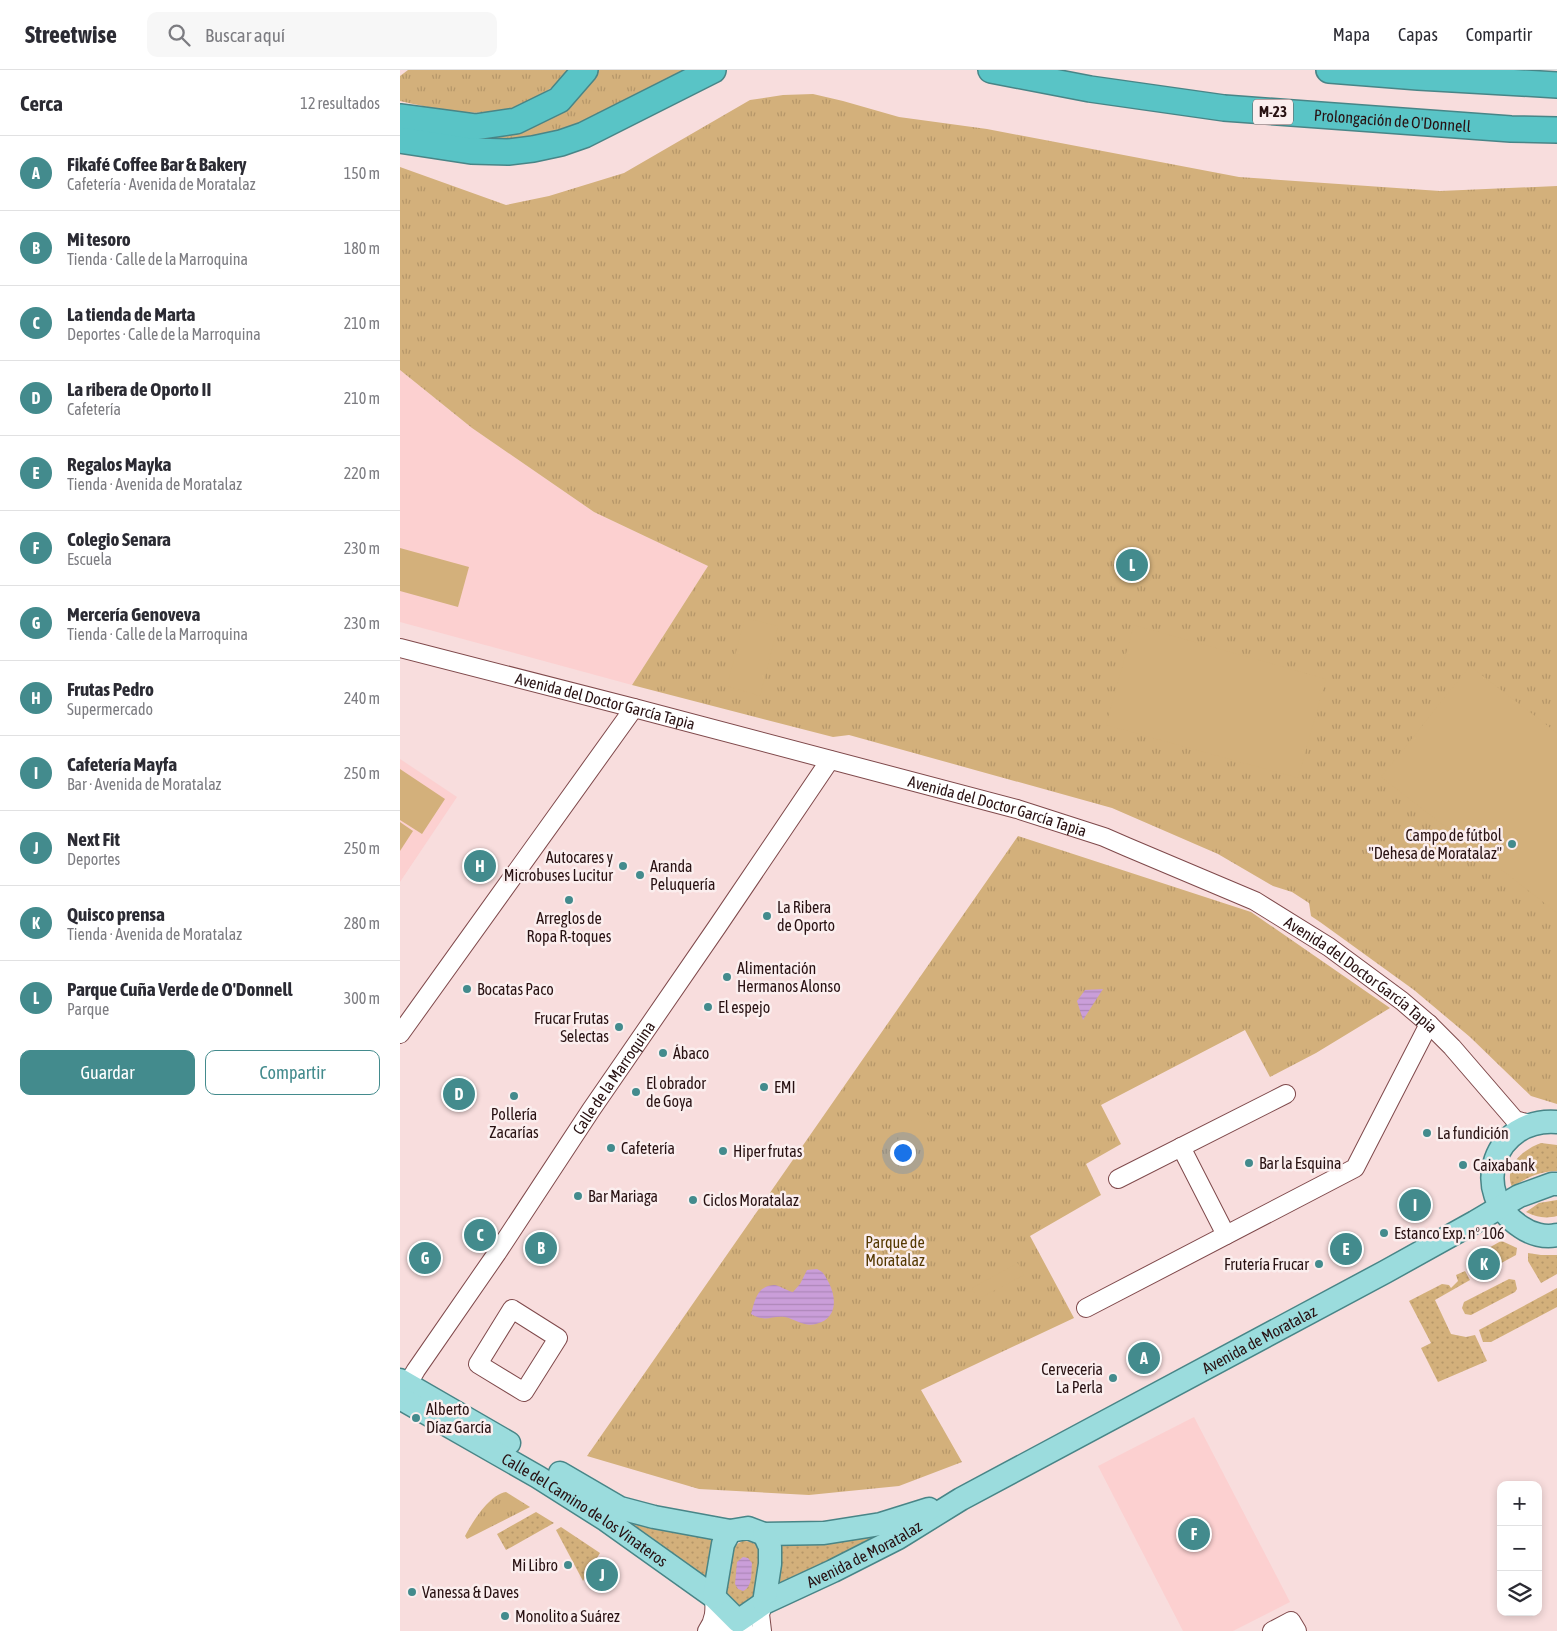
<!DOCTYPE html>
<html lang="es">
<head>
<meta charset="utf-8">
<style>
  :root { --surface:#fff; --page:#f7f7f7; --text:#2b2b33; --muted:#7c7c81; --line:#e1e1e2; --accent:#438b8d }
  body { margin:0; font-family:"Asap Condensed",sans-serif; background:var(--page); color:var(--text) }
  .controls { position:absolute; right:15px; bottom:15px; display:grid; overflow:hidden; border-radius:10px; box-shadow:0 2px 8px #0003 }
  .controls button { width:45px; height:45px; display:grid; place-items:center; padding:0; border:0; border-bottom:1px solid var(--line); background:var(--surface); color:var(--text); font:25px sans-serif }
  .you { position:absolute; left:502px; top:1082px; width:18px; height:18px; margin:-12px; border:4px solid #fff; border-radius:50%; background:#1a73e8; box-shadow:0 0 0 8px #1a73e833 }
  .badge { display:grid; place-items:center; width:32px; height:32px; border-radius:50%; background:var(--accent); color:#fff; font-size:16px; font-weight:700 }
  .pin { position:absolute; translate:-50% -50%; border:2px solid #fff; box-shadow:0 1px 5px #0006 }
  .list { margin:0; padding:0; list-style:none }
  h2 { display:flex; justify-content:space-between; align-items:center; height:65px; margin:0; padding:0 20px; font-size:21px }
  h2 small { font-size:16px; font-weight:400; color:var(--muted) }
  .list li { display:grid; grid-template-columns:32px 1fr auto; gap:15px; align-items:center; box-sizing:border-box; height:75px; padding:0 20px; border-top:1px solid var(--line) }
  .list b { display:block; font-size:19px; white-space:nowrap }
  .list p { margin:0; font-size:16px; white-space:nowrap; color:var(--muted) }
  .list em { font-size:16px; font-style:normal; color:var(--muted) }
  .actions { display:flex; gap:10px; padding:15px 20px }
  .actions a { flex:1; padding:11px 0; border:1px solid var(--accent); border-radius:10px; text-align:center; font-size:18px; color:var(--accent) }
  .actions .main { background:var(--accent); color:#fff }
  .icon { flex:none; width:28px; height:28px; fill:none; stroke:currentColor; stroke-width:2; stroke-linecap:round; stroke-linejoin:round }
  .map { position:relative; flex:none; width:1157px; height:1561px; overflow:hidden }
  header { display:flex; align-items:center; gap:30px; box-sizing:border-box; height:70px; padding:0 25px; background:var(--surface); border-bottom:1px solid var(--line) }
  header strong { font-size:24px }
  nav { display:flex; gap:28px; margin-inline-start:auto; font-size:18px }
  .search { width:350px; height:45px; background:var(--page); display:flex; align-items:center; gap:12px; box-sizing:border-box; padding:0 18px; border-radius:10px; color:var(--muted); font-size:19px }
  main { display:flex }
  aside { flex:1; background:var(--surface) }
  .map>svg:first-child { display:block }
  .built { fill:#fcd0d0 }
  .grass { fill:url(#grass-tufts) }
  .garden { fill:url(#garden-dots) }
  .pitch { fill:#d3b07b }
  .water { fill:url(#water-rules) }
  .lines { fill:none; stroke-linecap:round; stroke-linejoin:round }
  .minor-casing { stroke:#7f494b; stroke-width:20 }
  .major-casing { stroke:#488587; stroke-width:25 }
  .highway-casing { stroke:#488587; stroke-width:28 }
  .minor { stroke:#fff; stroke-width:18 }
  .major { stroke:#9bdcdd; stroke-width:22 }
  .highway { stroke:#59c4c6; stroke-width:25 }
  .poi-dot { fill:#438b8d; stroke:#fbeeee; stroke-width:2 }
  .labels { text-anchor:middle; stroke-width:5; stroke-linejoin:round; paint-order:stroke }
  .shield { fill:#fbeeee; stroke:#675354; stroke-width:1 }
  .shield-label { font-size:15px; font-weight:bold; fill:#281112 }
  .street-label { font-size:16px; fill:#281112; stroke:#fbeeee }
  .poi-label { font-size:16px; fill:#281112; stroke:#fbeeee; text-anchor:start }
  .park-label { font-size:16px; fill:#553902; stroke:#fbeeee }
</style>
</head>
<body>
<header>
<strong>Streetwise</strong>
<div class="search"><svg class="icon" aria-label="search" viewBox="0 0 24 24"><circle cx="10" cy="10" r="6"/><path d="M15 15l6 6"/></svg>Buscar aquí</div>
<nav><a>Mapa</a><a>Capas</a><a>Compartir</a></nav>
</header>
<main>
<aside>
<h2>Cerca<small>12 resultados</small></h2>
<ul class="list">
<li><span class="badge">A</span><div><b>Fikafé Coffee Bar &amp; Bakery</b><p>Cafetería · Avenida de Moratalaz</p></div><em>150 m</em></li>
<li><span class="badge">B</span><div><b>Mi tesoro</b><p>Tienda · Calle de la Marroquina</p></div><em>180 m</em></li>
<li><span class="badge">C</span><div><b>La tienda de Marta</b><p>Deportes · Calle de la Marroquina</p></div><em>210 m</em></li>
<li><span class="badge">D</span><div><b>La ribera de Oporto II</b><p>Cafetería</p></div><em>210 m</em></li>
<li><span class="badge">E</span><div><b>Regalos Mayka</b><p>Tienda · Avenida de Moratalaz</p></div><em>220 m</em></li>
<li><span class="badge">F</span><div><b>Colegio Senara</b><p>Escuela</p></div><em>230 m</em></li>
<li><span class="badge">G</span><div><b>Mercería Genoveva</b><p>Tienda · Calle de la Marroquina</p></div><em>230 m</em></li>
<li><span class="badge">H</span><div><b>Frutas Pedro</b><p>Supermercado</p></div><em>240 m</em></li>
<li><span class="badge">I</span><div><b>Cafetería Mayfa</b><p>Bar · Avenida de Moratalaz</p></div><em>250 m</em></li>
<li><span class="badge">J</span><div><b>Next Fit</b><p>Deportes</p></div><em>250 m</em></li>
<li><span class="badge">K</span><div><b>Quisco prensa</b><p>Tienda · Avenida de Moratalaz</p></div><em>280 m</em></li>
<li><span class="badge">L</span><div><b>Parque Cuña Verde de O'Donnell</b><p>Parque</p></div><em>300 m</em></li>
</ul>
<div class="actions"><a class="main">Guardar</a><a>Compartir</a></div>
</aside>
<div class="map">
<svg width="1157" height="1561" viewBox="0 0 1157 1561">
  <defs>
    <pattern id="grass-tufts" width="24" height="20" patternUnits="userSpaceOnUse" patternTransform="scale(1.25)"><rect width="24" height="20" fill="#d3b07b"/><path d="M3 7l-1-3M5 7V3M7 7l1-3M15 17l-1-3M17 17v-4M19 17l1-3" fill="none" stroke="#b59669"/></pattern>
    <pattern id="garden-dots" width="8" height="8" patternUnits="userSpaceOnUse" patternTransform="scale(1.25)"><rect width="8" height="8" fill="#d3b07b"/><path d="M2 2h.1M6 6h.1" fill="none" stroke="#b59669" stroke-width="1.8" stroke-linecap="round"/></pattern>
    <pattern id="water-rules" width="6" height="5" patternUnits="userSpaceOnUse" patternTransform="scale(1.25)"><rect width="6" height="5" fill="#ca9ed9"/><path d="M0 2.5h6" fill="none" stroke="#ae87b9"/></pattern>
  </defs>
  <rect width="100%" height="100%" fill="#f8dddd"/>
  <g class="built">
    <polygon points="0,300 72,358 194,442 308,496 232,615 0,552"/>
    <polygon points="0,689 57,727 0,812"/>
    <polygon points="794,1347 890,1532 833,1561 783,1561 698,1396"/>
  </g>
  <g class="grass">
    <path d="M8,0h163c-6,9 -14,14 -23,20 -47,34 -96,23 -148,11v-25z"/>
    <polygon points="198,0 289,0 157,66 105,76 39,69 191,10"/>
    <polygon points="413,24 443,31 499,47 587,59 839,107 1040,121 1157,116 1157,1034 1131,1026 1070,967 1014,920 920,852 911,846 909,833 892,822 873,816 818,784 712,738 449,665 433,667 232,615 308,496 194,442 72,358 0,300 0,97 106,135 149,126 224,103 350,30 383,25"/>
    <polygon points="618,766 851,842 990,938 916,983 870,1007 845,960 701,1035 721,1074 686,1094 701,1125 630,1166 674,1248 521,1320 562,1392 499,1416 409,1425 299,1419 187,1386"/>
    <path d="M106,1422l24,15 -63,32 -2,-3c8,-15 24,-41 41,-44z"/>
  </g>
  <g class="garden">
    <path d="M1141,1073l16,2v26c-17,0 -31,7 -45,16 -9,-21 12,-38 29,-44z"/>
    <path d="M1157,1130v16c-12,3 -21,1 -31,-4l13,-9z"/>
    <polygon points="1101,1171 1104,1172 1117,1178 1116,1185 1094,1197 1085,1180"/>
    <polygon points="1128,1183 1141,1185 1157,1185 1157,1204 1141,1213 1128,1191"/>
    <polygon points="1065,1201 1070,1210 1035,1230 1051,1264 1066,1267 1075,1265 1087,1291 1038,1312 1021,1278 1031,1273 1009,1231 1042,1214 1049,1215 1051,1218 1058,1211 1056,1205"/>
    <polygon points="1109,1209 1115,1210 1117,1219 1115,1222 1071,1245 1065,1244 1062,1238 1064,1232"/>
    <polygon points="1157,1218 1157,1237 1091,1272 1083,1272 1079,1260"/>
    <polygon points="136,1442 154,1453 106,1480 97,1464"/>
    <polygon points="228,1451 313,1467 307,1509 228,1455"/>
    <polygon points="161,1457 200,1483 183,1511 156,1460"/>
    <polygon points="491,1460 377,1518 380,1473"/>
    <path d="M342,1471c8,0 16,2 19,11 2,7 -4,34 -5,44l-13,11c-6,-1 -14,-4 -17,-10 -2,-5 3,-38 5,-44 2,-6 6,-9 11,-12z"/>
  </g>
  <g class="pitch">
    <polygon points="0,478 69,497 58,537 0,521"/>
    <polygon points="345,548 378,556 360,626 327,616"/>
    <polygon points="734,555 926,609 898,708 706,655"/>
    <polygon points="1070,596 1157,663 1156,842 981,707"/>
    <polygon points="0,699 45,729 22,764 0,750"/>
    <polygon points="0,752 13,761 0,781"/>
    <polygon points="520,1039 532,1048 493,1103 480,1094"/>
    <polygon points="618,1193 624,1205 578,1229 572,1218"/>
  </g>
  <g class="water">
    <polygon points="703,919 683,950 677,931 685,920"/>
    <path d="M417,1199c7,3 8,7 12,14 8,16 8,36 -13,41 -12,3 -21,-5 -31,-7 -13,-2 -20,6 -34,-3 4,-14 6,-28 23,-29 5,0 13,6 19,7l7,-8 7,-14z"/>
    <path d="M343,1487l5,1 4,5c-1,9 1,24 -9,28l-5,-2 -3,-5 2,-22z"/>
  </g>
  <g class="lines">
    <defs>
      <g id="minor">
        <path id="s1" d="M0,578l234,60 383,101 87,28 23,10 128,54 74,46 73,54 27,23 23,23 63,73 11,3h10"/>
        <polyline points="0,964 234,638"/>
        <polyline points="781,1077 826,1165"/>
        <polyline points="718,1109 886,1024"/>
        <polyline points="686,1238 955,1098 1029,954"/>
        <polygon points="112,1239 158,1268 124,1322 78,1294"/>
        <path id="s2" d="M1,1325l15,-25 81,-117 94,-143 126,-183 113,-167"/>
        <path d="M307,1561c8,-11 8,-21 7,-34"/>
        <polyline points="319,1561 338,1551 345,1561"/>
        <polyline points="362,1561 360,1544 364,1533"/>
        <polyline points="872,1561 891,1551 897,1561"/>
      </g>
      <g id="major">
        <path d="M1157,1052c-63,-5 -89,71 -36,105 10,7 24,11 36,8"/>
        <polyline points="0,1310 109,1373"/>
        <path id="s3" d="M0,1328l138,79 68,43 108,77 24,24 26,-18 69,-32 65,-33 63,-39 424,-227 90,-50 44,-26 33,-12h5"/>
        <polyline points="160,1403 220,1438 254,1447 330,1461 348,1458 364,1464 424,1463 481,1454 529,1439"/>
        <polyline points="364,1464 370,1477 370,1494 364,1533"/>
        <polyline points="314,1527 323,1474 330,1461"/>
      </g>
      <g id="highway">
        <path id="s4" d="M591,0l99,19 134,19 287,21 46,1"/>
        <polyline points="929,0 1018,7 1157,15"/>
        <polyline points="0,47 75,57 116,51 159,30 185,0"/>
        <polyline points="0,70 71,81 108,82 133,79 161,73 184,65 313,0"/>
      </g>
    </defs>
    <use href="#minor" class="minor-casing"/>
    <use href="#major" class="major-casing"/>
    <use href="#highway" class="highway-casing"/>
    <use href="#minor" class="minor"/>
    <use href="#major" class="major"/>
    <use href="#highway" class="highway"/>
  </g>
  <g class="poi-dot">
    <circle cx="1112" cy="774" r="5"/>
    <circle cx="223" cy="796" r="5"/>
    <circle cx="240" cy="805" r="5"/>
    <circle cx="169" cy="830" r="5"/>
    <circle cx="367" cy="846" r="5"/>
    <circle cx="327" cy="907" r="5"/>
    <circle cx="67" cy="919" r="5"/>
    <circle cx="308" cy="937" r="5"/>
    <circle cx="219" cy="957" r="5"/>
    <circle cx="263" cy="983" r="5"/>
    <circle cx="364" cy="1017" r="5"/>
    <circle cx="236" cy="1022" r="5"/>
    <circle cx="114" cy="1026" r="5"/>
    <circle cx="1027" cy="1063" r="5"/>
    <circle cx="211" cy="1078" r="5"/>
    <circle cx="323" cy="1081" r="5"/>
    <circle cx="849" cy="1093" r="5"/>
    <circle cx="1063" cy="1095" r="5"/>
    <circle cx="178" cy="1126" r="5"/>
    <circle cx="293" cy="1130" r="5"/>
    <circle cx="984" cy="1163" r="5"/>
    <circle cx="919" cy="1194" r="5"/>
    <circle cx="713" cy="1308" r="5"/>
    <circle cx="16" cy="1348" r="5"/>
    <circle cx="168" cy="1495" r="5"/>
    <circle cx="12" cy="1522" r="5"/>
    <circle cx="105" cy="1546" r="5"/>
  </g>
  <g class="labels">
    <rect class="shield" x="853" y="29.5" width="40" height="25" rx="4"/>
    <g class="shield-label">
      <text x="873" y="47">M-23</text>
    </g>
    <g class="street-label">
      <text dy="6" stroke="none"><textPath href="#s4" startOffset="405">Prolongación de O'Donnell</textPath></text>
      <text dy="6" stroke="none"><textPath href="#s1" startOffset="212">Avenida del Doctor García Tapia</textPath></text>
      <text dy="6" stroke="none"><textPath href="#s1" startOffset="618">Avenida del Doctor García Tapia</textPath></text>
      <text dy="6" stroke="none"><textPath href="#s1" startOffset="1022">Avenida del Doctor García Tapia</textPath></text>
      <text dy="6" stroke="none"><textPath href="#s2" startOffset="382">Calle de la Marroquina</textPath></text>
      <text dy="6" stroke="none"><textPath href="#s3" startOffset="999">Avenida de Moratalaz</textPath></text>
      <text dy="6" stroke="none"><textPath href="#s3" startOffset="216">Calle del Camino de los Vinateros</textPath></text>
      <text dy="6" stroke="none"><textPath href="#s3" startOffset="549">Avenida de Moratalaz</textPath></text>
    </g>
    <g class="poi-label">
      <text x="1102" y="771" text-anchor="end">Campo de fútbol<tspan x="1102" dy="18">"Dehesa de Moratalaz"</tspan></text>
      <text x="213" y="793" text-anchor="end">Autocares y<tspan x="213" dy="18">Microbuses Lucitur</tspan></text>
      <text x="250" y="802">Aranda<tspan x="250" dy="18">Peluquería</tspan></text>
      <text x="377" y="843">La Ribera<tspan x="377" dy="18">de Oporto</tspan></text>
      <text x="169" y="854" text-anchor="middle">Arreglos de<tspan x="169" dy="18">Ropa R-toques</tspan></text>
      <text x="337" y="904">Alimentación<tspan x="337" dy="18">Hermanos Alonso</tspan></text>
      <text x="77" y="925">Bocatas Paco</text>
      <text x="318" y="943">El espejo</text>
      <text x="209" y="954" text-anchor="end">Frucar Frutas<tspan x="209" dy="18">Selectas</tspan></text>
      <text x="273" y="989">Ábaco</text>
      <text x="246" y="1019">El obrador<tspan x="246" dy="18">de Goya</tspan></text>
      <text x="374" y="1023">EMI</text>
      <text x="114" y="1050" text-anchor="middle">Pollería<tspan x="114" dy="18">Zacarías</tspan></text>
      <text x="1037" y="1069">La fundición</text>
      <text x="221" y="1084">Cafetería</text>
      <text x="333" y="1087">Hiper frutas</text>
      <text x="859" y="1099">Bar la Esquina</text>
      <text x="1073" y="1101">Caixabank</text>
      <text x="188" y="1132">Bar Mariaga</text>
      <text x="303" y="1136">Ciclos Moratalaz</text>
      <text x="994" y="1169">Estanco Exp. nº 106</text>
      <text x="909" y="1200" text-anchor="end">Frutería Frucar</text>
      <text x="703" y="1305" text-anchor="end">Cerveceria<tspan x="703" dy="18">La Perla</tspan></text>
      <text x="26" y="1345">Alberto<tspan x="26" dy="18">Díaz García</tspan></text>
      <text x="158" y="1501" text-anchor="end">Mi Libro</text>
      <text x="22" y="1528">Vanessa &amp; Daves</text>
      <text x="115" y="1552">Monolito a Suárez</text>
    </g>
    <g class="park-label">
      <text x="495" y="1178">Parque de<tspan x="495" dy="18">Moratalaz</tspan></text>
    </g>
  </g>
</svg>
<div class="controls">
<button>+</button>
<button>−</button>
<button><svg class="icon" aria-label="layers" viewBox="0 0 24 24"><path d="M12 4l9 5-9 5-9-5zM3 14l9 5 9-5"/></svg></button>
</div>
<div class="you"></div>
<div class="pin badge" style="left:744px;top:1288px">A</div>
<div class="pin badge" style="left:141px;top:1178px">B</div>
<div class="pin badge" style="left:80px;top:1165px">C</div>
<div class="pin badge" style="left:59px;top:1024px">D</div>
<div class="pin badge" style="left:946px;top:1179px">E</div>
<div class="pin badge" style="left:794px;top:1464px">F</div>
<div class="pin badge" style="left:25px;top:1188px">G</div>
<div class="pin badge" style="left:80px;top:796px">H</div>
<div class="pin badge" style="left:1015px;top:1135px">I</div>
<div class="pin badge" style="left:202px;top:1505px">J</div>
<div class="pin badge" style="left:1084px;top:1194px">K</div>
<div class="pin badge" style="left:732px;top:495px">L</div>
</div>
</main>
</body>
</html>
